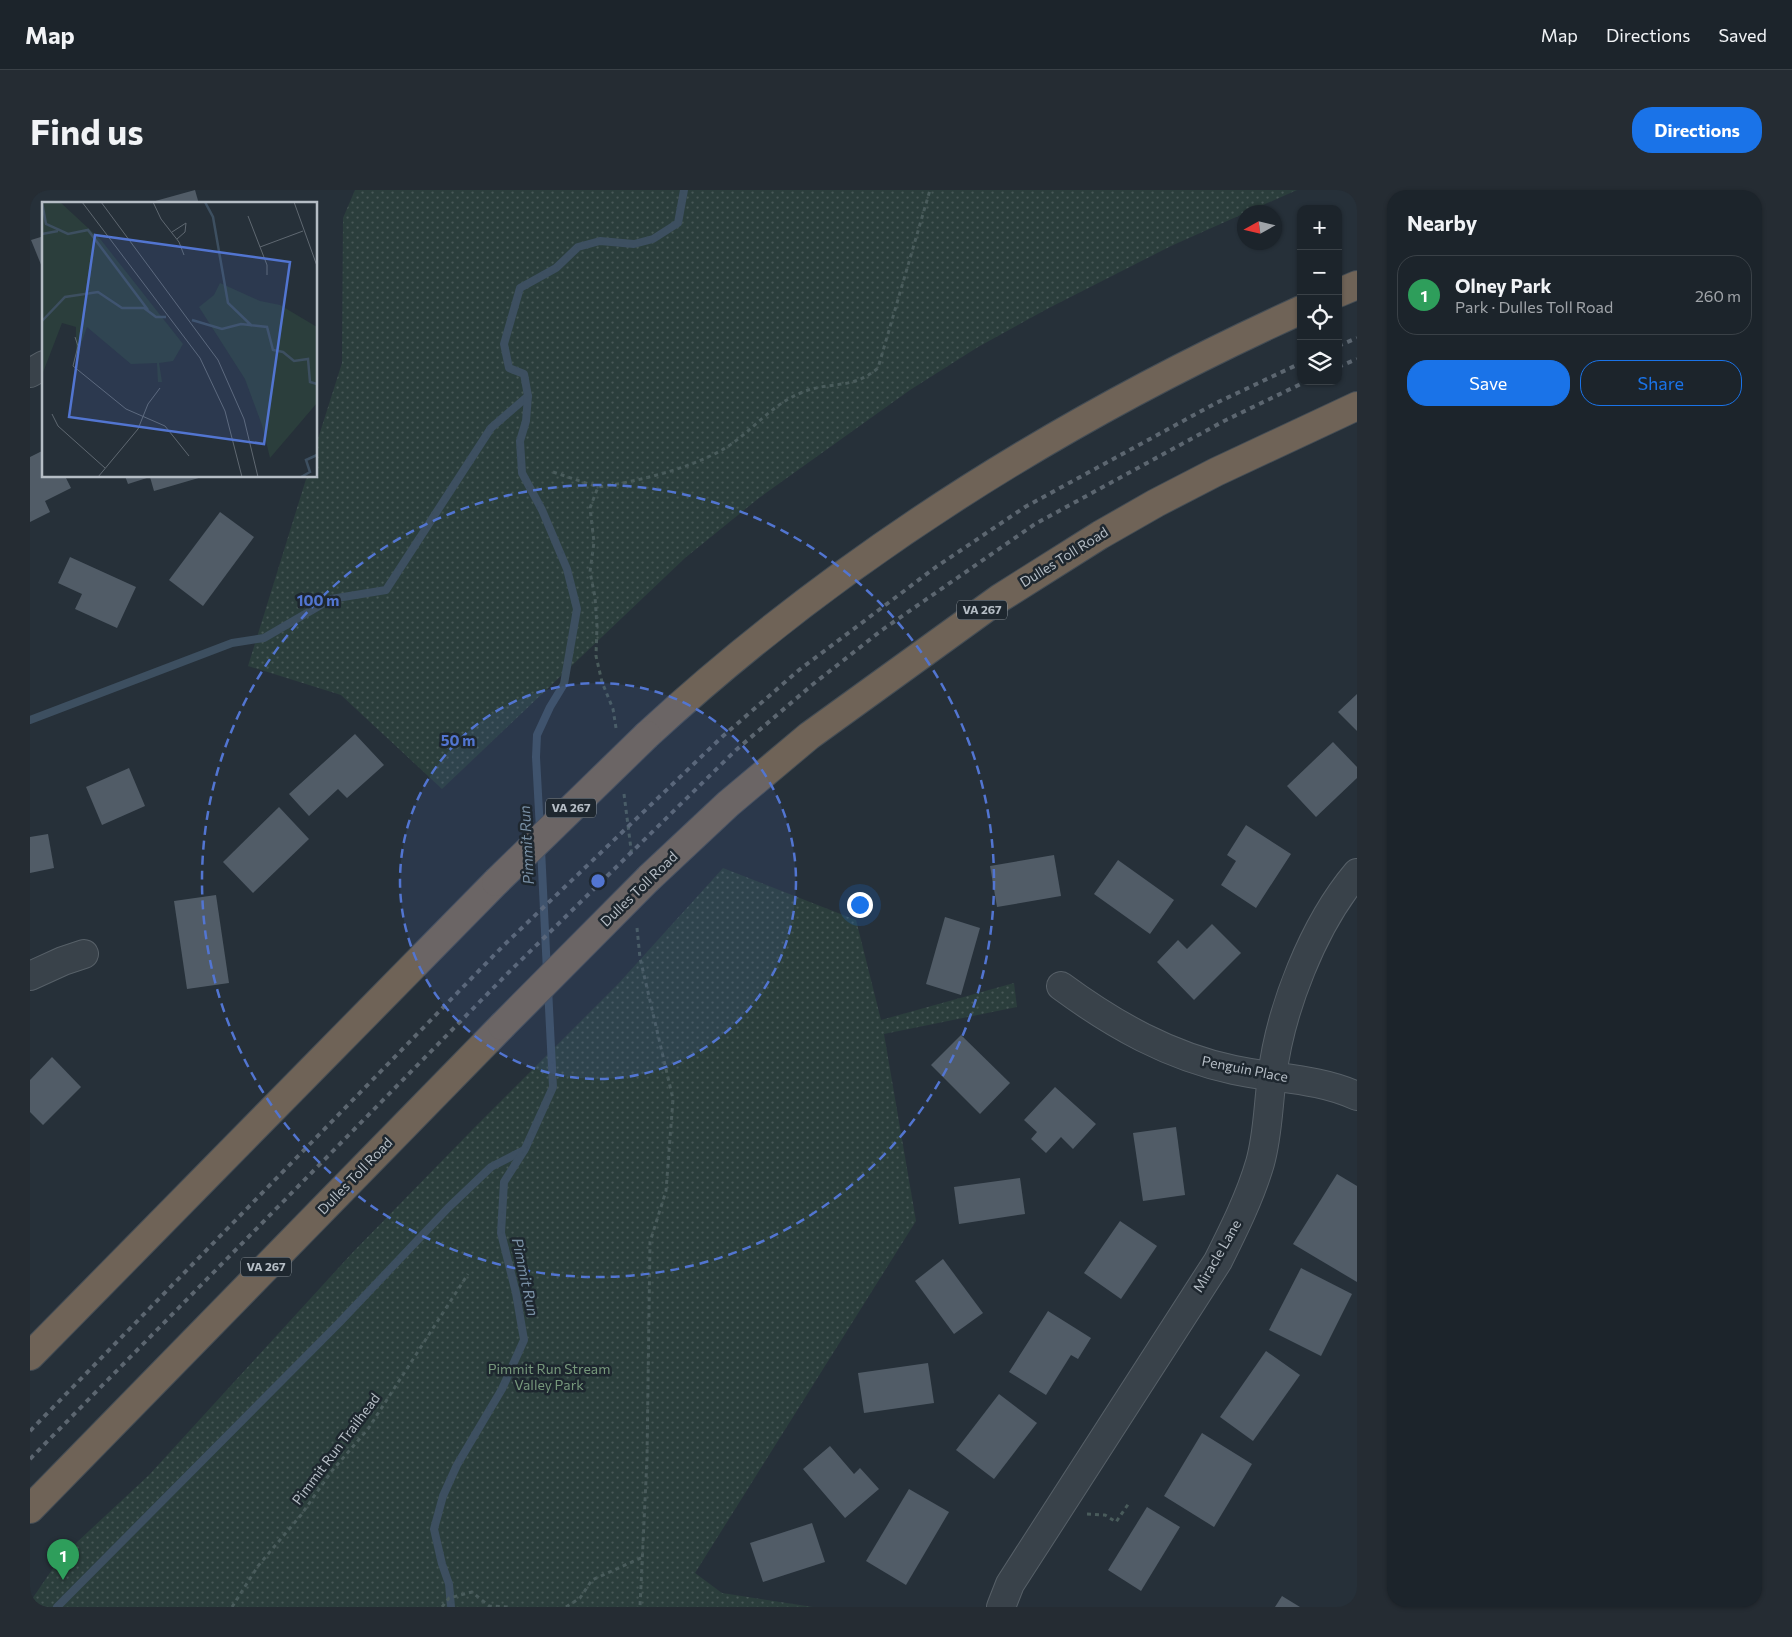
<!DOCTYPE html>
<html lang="en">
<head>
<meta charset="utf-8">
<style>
  :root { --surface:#1c242b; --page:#252c33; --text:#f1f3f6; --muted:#a0a4a9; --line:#3a4147; --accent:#1a73e8 }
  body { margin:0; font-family:Commissioner,sans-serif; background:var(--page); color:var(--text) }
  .controls { position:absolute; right:15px; top:15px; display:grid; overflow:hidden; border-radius:10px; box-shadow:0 1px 4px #0004 }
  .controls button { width:45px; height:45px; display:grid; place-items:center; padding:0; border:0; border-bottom:1px solid var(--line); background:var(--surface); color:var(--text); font:25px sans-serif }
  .compass { position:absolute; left:1207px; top:15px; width:45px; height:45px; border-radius:50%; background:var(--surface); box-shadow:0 1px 4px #0004; rotate:262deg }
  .you { position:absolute; left:829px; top:714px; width:18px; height:18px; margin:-12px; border:4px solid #fff; border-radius:50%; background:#1a73e8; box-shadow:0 0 0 8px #1a73e833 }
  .badge { display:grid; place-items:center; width:32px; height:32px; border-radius:50%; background:var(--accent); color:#fff; font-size:16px; font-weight:700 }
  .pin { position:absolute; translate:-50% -41px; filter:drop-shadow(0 1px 2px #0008) }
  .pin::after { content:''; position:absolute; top:26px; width:18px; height:15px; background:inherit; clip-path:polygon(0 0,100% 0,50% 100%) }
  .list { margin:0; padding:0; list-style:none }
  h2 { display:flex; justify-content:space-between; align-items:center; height:65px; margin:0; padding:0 20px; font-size:21px }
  h2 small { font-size:16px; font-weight:400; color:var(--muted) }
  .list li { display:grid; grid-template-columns:32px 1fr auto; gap:15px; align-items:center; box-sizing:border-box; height:80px; margin:0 10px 10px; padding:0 10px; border:1px solid var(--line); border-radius:20px }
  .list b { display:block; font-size:19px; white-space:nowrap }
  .list p { margin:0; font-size:16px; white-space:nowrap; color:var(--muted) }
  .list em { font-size:16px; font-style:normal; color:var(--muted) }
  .actions { display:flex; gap:10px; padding:15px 20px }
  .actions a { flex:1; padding:11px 0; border:1px solid var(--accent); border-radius:20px; text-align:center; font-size:18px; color:var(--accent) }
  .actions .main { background:var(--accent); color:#fff }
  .icon { flex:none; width:28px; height:28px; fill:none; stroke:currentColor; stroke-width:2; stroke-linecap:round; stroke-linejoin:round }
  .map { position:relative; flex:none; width:1327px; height:1417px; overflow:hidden; border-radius:20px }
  header { display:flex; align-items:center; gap:30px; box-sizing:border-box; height:70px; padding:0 25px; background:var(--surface); border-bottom:1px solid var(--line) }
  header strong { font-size:24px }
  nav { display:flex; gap:28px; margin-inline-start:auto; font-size:18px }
  .intro { display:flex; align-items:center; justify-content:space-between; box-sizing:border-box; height:120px; padding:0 30px }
  h1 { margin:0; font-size:35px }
  .button { padding:12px 22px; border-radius:20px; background:var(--accent); color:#fff; font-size:18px; font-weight:700 }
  main { display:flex; gap:30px; padding:0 30px }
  aside { flex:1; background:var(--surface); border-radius:20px; box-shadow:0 1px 4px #0004 }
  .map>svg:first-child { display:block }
  .park { fill:url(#park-dots) }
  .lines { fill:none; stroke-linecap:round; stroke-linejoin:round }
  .stream { stroke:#3d4f60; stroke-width:8 }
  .building { fill:#515c67 }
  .street-casing { stroke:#576068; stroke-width:30 }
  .highway-casing { stroke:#444d55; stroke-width:30 }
  .path { stroke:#495b5b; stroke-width:3; stroke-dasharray:4 4; stroke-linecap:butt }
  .street { stroke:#39424a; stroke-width:28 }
  .highway { stroke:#6f6357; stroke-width:28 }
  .rail { stroke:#5c6670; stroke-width:4; stroke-dasharray:5 5; stroke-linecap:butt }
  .highway-bridge-casing { stroke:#444d55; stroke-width:30; stroke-linecap:butt }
  .highway-bridge { stroke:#6f6357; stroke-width:28 }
  .ring { fill:none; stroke:#5275d1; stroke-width:2.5; stroke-dasharray:9 6 }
  .labels { text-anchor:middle; stroke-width:5; stroke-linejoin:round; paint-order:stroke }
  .shield { fill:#1e272f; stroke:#889098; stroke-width:1 }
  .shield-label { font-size:12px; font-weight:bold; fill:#b5bdc5 }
  .street-label { font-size:14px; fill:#b5bdc5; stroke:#1e272f }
  .park-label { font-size:14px; fill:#76987b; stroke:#1e272f }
  .water-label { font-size:15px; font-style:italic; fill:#7990a5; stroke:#1e272f }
  .inset-river { fill:none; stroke:#3d4f60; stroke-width:2.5 }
  .inset-road { fill:none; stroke:#5f6871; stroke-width:1 }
  .view { fill:#5275d1; fill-opacity:0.15; stroke:#5275d1; stroke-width:2.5 }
  .inset-edge { fill:none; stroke:#b5bdc5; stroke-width:2.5 }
  .centre { fill:#5275d1; stroke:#1e272f; stroke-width:2.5 }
  .ring-label { font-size:15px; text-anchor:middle; font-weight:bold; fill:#5275d1; stroke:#1e272f; stroke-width:5; stroke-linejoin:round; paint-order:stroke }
</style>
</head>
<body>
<header>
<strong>Map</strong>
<nav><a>Map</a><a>Directions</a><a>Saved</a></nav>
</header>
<div class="intro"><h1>Find us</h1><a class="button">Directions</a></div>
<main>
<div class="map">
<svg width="1327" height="1417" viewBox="0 0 1327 1417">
  <defs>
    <pattern id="park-dots" width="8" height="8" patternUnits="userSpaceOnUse" patternTransform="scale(1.25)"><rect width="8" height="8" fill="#2b3e3c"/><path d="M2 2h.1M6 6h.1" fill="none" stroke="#485857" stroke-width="1.8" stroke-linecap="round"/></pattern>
  </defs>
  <rect width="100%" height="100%" fill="#263039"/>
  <g class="park">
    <polygon points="325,0 1267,0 1141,56 1017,119 948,157 880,200 729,308 655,368 412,599 311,505 218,476 277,286 286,286 286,255 312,173 313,28"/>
    <polygon points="693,678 826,730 851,830 984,793 987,817 854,844 886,1031 665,1383 692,1403 783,1417 0,1417 0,1412 30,1368 119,1285 323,1062 444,938 588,794"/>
  </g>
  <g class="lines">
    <g class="stream">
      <polyline points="0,530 202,453 234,448 301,409 356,400 461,238 498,206"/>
      <polyline points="510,640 506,567 507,545 520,517 534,494 547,419 537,379 512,320 492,283 490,251 496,231 498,206 494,184 479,178 474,154 490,98 526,78 548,57 570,51 604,54 623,49 648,33 654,0"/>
      <polyline points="511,659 517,782"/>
      <polyline points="27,1417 309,1133 418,1018 461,977 494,960"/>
      <polyline points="421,1417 419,1394 412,1374 404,1339 413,1306 427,1275 472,1199 494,1150 486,1103 471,1043 474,992 495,959 523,897 518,798"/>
    </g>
  </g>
  <g class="building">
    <polygon points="165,0 169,14 119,14 118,13"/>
    <polygon points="14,46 14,82 1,50"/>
    <polygon points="14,260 14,286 35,286 41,298 15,311 20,322 0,332 0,267"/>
    <polygon points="95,286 171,286 172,287 124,301 120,287 98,294"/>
    <polygon points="190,322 224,347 173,416 139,390"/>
    <polygon points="40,367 106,397 87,438 45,419 52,404 28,393"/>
    <polygon points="1327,504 1327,541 1308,522"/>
    <polygon points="325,544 354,575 317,608 308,599 279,626 259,604"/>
    <polygon points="1303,552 1327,577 1327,588 1286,627 1257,596"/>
    <polygon points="99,578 115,616 72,635 56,597"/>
    <polygon points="249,617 279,649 223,703 193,672"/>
    <polygon points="1216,635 1261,664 1226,718 1191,695 1206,671 1197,665"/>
    <polygon points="18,644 24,678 0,683 0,647"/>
    <polygon points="1024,665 1031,706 967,717 960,676"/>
    <polygon points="1088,670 1144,710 1120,744 1064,704"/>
    <polygon points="186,705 199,793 157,799 144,711"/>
    <polygon points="915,727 950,738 931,805 896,794"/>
    <polygon points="1182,734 1211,763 1164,810 1127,772 1148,750 1157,759"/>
    <polygon points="931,845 980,893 950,924 901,875"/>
    <polygon points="22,867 51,897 13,935 0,922 0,890"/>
    <polygon points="1025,897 1066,934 1043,959 1031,947 1016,963 1001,949 1007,942 994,930"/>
    <polygon points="1146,937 1155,1005 1113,1011 1103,943"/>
    <polygon points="1307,984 1327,996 1327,1092 1263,1054"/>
    <polygon points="990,988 995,1024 929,1034 924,997"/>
    <polygon points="1090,1031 1127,1056 1091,1109 1054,1083"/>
    <polygon points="913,1069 953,1123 924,1144 885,1091"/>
    <polygon points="1271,1078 1322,1104 1291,1166 1239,1140"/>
    <polygon points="1018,1121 1061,1148 1048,1169 1041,1165 1016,1205 979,1182"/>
    <polygon points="1236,1161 1270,1185 1223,1251 1190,1227"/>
    <polygon points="898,1173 904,1213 834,1223 828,1183"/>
    <polygon points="969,1204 1007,1233 964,1289 926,1260"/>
    <polygon points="1172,1243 1222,1274 1184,1337 1134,1306"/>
    <polygon points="800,1256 824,1284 830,1278 849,1299 815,1328 773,1279"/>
    <polygon points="879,1299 919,1322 876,1395 836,1371"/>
    <polygon points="1117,1317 1150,1337 1111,1401 1078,1380"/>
    <polygon points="782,1333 795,1372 733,1392 720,1353"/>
    <polygon points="1252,1406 1270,1417 1245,1417"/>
  </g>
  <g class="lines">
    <defs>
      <g id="street">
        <polyline points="0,183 14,175"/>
        <polyline points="0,786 33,771 54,764"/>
        <path d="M1031,796c53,39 108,70 173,84 42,9 84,8 123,26"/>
        <path d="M971,1417l9,-23 208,-323c16,-32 32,-64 42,-98 8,-28 8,-57 12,-86 8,-67 41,-152 85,-204"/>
      </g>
      <g id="highway">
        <polyline points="1308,103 1327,95"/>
        <path d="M617,545c192,-177 416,-317 654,-425"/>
        <polyline points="619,688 698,614 779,546 970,408 1070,345 1126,313 1186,282 1327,216"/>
        <polyline points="0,1166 466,692"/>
        <polyline points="0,1319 472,836"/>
      </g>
    </defs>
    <use href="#street" class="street-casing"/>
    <use href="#highway" class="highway-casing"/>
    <g class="path">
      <polyline points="523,282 568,297"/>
      <path d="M586,538l-3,-19 -11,-27 -6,-26 1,-30 -2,-29 -5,-25 4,-30 -4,-34 8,-21c38,-5 90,-18 124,-37 28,-16 49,-46 81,-58 27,-11 50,-2 75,-24l52,-178"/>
      <polyline points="594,604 602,667"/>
      <polyline points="607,738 610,768 643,909 636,1001 620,1052 617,1268 610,1417"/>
      <polyline points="1057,1324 1075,1325 1086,1332 1099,1313"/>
      <polyline points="202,1417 228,1376 271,1325 301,1282 338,1239 438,1084"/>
      <polyline points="412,1417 419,1408 442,1402 459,1416 478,1417"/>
      <polyline points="536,1417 550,1408 562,1390 613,1367"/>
    </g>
    <use href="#street" class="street"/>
    <use href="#highway" class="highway"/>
    <g class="rail">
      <polyline points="1308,156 1327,148"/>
      <polyline points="1308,177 1327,169"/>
      <polyline points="0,1241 474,755 693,546 769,480 906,377 995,317 1186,213 1271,173"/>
      <polyline points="0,1269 479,782 706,560 782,495 852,440 1005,334 1194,231 1277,191"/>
    </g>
    <defs>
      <g id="highway-bridge">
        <polyline points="466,692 617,545"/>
        <polyline points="472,836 619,688"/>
      </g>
    </defs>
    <use href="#highway-bridge" class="highway-bridge-casing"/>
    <use href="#highway-bridge" class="highway-bridge"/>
  </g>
  <circle cx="568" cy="691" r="198" fill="#5275d1" fill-opacity=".12"/>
  <g class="ring">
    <circle cx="568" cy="691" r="198"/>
    <circle cx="568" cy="691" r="396"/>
  </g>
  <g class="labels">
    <g class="shield">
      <rect x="927" y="410.5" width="50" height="19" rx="4"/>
      <rect x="516" y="608.5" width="50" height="19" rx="4"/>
      <rect x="211" y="1067.5" width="50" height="19" rx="4"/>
    </g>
    <g class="shield-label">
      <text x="952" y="424">VA 267</text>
      <text x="541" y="622">VA 267</text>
      <text x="236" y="1081">VA 267</text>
    </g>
    <g class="street-label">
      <text transform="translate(1034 367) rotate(-32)" y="5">Dulles Toll Road</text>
      <text transform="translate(609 699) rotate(-44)" y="5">Dulles Toll Road</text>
      <text transform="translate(1215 879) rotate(11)" y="5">Penguin Place</text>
      <text transform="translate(325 986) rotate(-46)" y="5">Dulles Toll Road</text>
      <text transform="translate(1187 1066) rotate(-60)" y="5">Miracle Lane</text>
      <text transform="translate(306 1259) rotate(-53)" y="5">Pimmit Run Trailhead</text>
    </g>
    <g class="park-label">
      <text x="519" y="1184">Pimmit Run Stream<tspan x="519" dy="16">Valley Park</tspan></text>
    </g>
    <g class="water-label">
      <text transform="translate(497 655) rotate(-93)" y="5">Pimmit Run</text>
      <text transform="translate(495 1087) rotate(78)" y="5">Pimmit Run</text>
    </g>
  </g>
  <g transform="translate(12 12)">
    <rect width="275" height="275" fill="#263039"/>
    <path d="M0,0h18l41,38 82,104 -10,17 -14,2 3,19h-4l-1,-19 -26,1 -44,-37 -11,31v-31l-14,-4 -20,52zM178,81l40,18 20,4 37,22v76l-47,55 -8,-33 -17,-46 -46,-72 15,-12z" fill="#2b3e3c"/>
    <path class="inset-river" d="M0,0l4,22 22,10 20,-4 60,80M163,0l8,15 15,86 24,23M0,32l16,-3M150,118l30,9 19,-5 26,3 6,23 10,2 11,9 14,-2 2,23 7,2M0,119l23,-24 33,-5 24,16h22l12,9h10M259,275l9,-5 -4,-12 11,-5"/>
    <path class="inset-road" d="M40,0l118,156 25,53 17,66M59,0l117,158 26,59 14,58M111,0l8,17 18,23 5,13M252,0l23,64M206,14l19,49v10M130,30l14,-9 -1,9 -8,7M218,45l43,-16M33,135l3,9 -5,20 53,43 39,17 24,30M10,212l6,12 47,42M56,275l40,-48 10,-25 12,-16"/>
    <path class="view" d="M53,33l195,27 -26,182 -195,-27z"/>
    <rect width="275" height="275" class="inset-edge"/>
  </g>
  <circle cx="568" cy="691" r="8" class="centre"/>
  <g class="ring-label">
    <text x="288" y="416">100 m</text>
    <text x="428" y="556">50 m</text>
  </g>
</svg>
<div class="controls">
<button>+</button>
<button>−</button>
<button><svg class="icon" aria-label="locate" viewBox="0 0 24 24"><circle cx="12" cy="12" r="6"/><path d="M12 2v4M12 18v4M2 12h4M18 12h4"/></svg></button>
<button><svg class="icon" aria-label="layers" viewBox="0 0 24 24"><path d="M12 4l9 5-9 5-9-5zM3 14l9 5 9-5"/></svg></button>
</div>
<svg class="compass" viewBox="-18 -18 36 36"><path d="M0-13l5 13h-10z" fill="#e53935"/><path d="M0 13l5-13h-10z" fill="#a0a4a9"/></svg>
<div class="you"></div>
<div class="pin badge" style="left:33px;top:1390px;background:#2e9e5b">1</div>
</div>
<aside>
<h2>Nearby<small></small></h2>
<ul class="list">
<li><span class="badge" style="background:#2e9e5b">1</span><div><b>Olney Park</b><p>Park · Dulles Toll Road</p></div><em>260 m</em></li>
</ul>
<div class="actions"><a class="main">Save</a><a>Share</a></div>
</aside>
</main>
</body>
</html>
